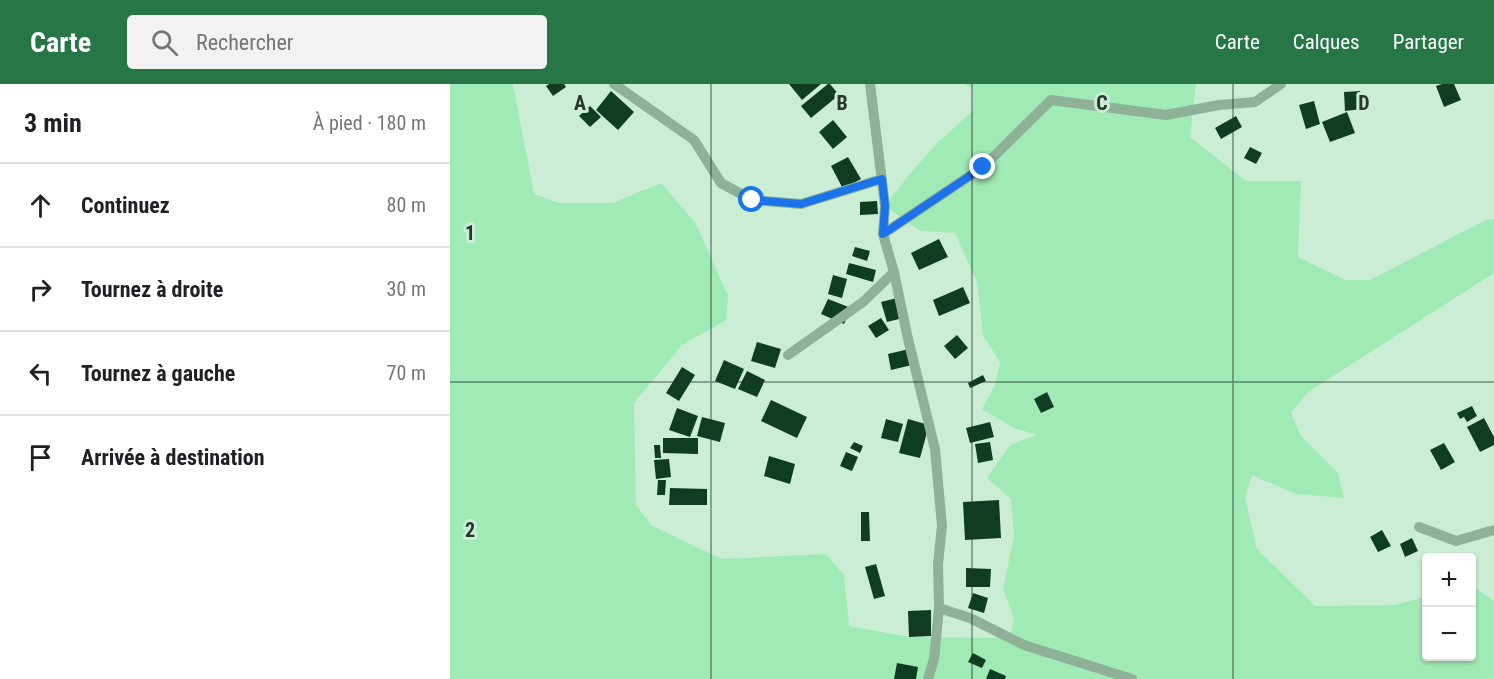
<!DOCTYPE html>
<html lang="fr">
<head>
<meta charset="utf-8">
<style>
  :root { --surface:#fff; --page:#f2f2f2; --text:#202124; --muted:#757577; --line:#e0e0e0; --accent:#277646 }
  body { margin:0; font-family:"Roboto Condensed",sans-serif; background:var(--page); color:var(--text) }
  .controls { position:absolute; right:18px; bottom:18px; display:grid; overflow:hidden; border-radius:6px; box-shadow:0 2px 4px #0004 }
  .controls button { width:54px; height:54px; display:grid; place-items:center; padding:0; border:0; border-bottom:2px solid var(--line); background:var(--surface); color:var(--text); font:30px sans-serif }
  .stop { position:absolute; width:18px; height:18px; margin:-14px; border:4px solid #1a73e8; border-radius:50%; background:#fff }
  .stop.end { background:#1a73e8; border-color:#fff; box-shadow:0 2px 6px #0008 }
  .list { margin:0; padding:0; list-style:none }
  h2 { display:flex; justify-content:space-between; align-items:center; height:78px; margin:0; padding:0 24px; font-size:26px }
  h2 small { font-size:20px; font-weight:400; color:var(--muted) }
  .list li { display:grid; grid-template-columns:39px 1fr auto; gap:18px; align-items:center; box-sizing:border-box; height:84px; padding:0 24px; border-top:2px solid var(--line) }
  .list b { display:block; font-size:22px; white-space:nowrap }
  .list em { font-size:20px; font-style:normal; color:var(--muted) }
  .icon { flex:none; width:33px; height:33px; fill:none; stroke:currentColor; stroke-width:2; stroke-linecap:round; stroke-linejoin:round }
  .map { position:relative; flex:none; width:1044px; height:595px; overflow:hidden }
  header { display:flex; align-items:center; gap:36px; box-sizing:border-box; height:84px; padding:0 30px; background:var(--accent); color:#fff }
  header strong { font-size:28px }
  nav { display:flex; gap:33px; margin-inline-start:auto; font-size:21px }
  .search { width:420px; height:54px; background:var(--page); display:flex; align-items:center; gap:15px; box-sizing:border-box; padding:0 21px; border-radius:6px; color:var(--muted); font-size:22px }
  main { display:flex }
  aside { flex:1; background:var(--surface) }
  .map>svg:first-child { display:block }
  .green { fill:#a0eab6 }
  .building { fill:#103d22 }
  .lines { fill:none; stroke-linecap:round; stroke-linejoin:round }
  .minor { stroke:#8fb198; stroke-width:10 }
  .route { stroke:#1a73e8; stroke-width:8 }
  .grid { fill:none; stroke:#28352b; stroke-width:1.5; stroke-opacity:0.55 }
  .grid-label { font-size:20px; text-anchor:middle; font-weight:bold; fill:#28352b; stroke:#cbedd4; stroke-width:6; stroke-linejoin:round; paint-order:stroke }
</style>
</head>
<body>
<header>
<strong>Carte</strong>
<div class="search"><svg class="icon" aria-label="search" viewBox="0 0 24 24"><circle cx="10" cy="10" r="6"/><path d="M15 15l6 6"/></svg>Rechercher</div>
<nav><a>Carte</a><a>Calques</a><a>Partager</a></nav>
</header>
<main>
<aside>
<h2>3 min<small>À pied · 180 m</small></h2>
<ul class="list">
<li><svg class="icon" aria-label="ahead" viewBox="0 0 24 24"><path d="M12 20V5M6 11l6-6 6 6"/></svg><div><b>Continuez</b></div><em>80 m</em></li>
<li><svg class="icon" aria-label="right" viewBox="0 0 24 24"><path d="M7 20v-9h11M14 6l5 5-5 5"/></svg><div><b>Tournez à droite</b></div><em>30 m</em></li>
<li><svg class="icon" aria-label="left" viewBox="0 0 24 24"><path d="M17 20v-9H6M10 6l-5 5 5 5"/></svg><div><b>Tournez à gauche</b></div><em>70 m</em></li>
<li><svg class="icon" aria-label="arrive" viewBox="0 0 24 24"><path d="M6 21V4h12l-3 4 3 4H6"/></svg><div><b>Arrivée à destination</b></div></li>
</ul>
</aside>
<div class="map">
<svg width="1044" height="595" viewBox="0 0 1044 595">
  <rect width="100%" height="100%" fill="#cbedd4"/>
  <polygon class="green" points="0,0 63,0 84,110 109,119 163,119 211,99 246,140 278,212 276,236 232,261 184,319 186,421 202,442 272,475 376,470 394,491 399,542 459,553 560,554 564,534 553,505 564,452 561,415 537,394 560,361 587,351 564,344 532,325 545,301 550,278 533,251 527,198 505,149 470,147 435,122 459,91 487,59 523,27 523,5 515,0 746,0 740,53 796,97 851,97 848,173 895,196 920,196 1036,136 1044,135 1044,189 858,308 841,329 851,352 888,389 894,414 846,410 802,391 795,414 807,465 865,522 945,521 976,513 976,572 1022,572 1022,502 1044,517 1044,595 0,595"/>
  <g class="building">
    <polygon points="99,0 114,0 116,3 103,12 96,2"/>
    <polygon points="339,0 371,0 352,16"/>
    <polygon points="378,0 380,0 389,11 361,34 351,22"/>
    <polygon points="992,0 1004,0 1011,16 994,23 986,2"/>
    <polygon points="161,7 184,28 168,46 146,26"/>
    <polygon points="910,7 912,25 895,27 894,8"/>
    <polygon points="864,17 870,40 856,45 849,21"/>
    <polygon points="140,22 151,33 140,43 129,32"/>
    <polygon points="897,28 905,49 880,58 872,38"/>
    <polygon points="786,32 792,43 771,55 765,44"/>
    <polygon points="383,36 397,53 383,65 369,48"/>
    <polygon points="800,63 812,69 806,80 794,74"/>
    <polygon points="398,73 411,95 393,105 381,82"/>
    <polygon points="427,117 428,130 410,131 410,118"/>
    <polygon points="489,155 498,173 469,186 461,169"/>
    <polygon points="405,163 420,167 417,177 402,172"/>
    <polygon points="399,179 426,186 423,198 396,190"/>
    <polygon points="383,191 397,195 392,214 378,210"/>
    <polygon points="513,203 520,219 489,232 483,216"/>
    <polygon points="447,214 453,234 437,238 431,218"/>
    <polygon points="378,215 401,224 394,240 371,230"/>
    <polygon points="431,234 439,246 426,254 418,242"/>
    <polygon points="507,251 518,264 505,275 494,262"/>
    <polygon points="307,258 331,265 325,284 301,277"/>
    <polygon points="459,265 462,281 441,286 438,270"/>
    <polygon points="274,276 294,285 285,305 265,297"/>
    <polygon points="232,283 245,291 229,317 216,309"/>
    <polygon points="297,287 315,296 307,313 288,305"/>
    <polygon points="533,291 536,297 520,304 518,299"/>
    <polygon points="597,308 604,323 591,329 584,315"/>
    <polygon points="321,316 357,333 347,354 311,337"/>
    <polygon points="1022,322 1027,332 1017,338 1014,333 1010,335 1007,329"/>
    <polygon points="227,324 248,332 240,353 219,346"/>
    <polygon points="252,333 275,339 270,358 247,352"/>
    <polygon points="1034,334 1044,353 1044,361 1030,368 1017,343"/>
    <polygon points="436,335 453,340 448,358 431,354"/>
    <polygon points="458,335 479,341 470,374 449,369"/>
    <polygon points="540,338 544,353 520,359 516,344"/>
    <polygon points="213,354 248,354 248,370 213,369"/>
    <polygon points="404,358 413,362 410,369 400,364"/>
    <polygon points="540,358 543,376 528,379 525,360"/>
    <polygon points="994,359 1005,378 991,386 980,366"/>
    <polygon points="204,361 210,361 211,374 205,374"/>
    <polygon points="396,368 408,373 402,387 390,382"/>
    <polygon points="319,372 345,380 340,400 314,392"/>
    <polygon points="219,375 221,393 206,395 204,376"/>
    <polygon points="208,396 216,396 215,411 207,411"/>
    <polygon points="220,404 257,405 257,421 219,421"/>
    <polygon points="549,416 551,454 515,456 513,418"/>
    <polygon points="411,428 419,428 420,457 411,457"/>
    <polygon points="932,446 941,462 928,468 920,453"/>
    <polygon points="962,454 968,467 955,473 950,460"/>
    <polygon points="426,480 435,512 424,515 415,483"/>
    <polygon points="516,484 541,485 540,503 516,503"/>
    <polygon points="523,509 538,514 534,529 518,524"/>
    <polygon points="481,526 481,552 459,553 458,527"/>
    <polygon points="523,569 536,576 532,584 518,578"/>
    <polygon points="447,579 468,583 466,595 444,595"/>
    <polygon points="540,585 556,592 555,595 536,595"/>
  </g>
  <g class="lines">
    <g class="minor">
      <polyline points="164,0 244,56 271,99 302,116 351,120 432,95"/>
      <polyline points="420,0 435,122 433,150 444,188 458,255 485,365 492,442 488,480 489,524 484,575 478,595"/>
      <polyline points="433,150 533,83 601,16 716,31 769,21 805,18 831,0"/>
      <polyline points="338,271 413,218 444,188"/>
      <polyline points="969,443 1006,457 1044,446"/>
      <polyline points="489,524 520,534 574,561 682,595"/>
    </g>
  </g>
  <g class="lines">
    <polyline class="route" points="302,116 351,120 432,95 435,122 433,150 533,83"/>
  </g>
  <path class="grid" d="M261,0v595M522,0v595M783,0v595M0,298h1044"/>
  <g class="grid-label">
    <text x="130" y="26">A</text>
    <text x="392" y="26">B</text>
    <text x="652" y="26">C</text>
    <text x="914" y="26">D</text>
    <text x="20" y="156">1</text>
    <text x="20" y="453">2</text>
  </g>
</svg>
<div class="controls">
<button>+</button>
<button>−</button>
</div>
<div class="stop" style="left:302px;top:116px"></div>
<div class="stop end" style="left:533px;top:83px"></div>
</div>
</main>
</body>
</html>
